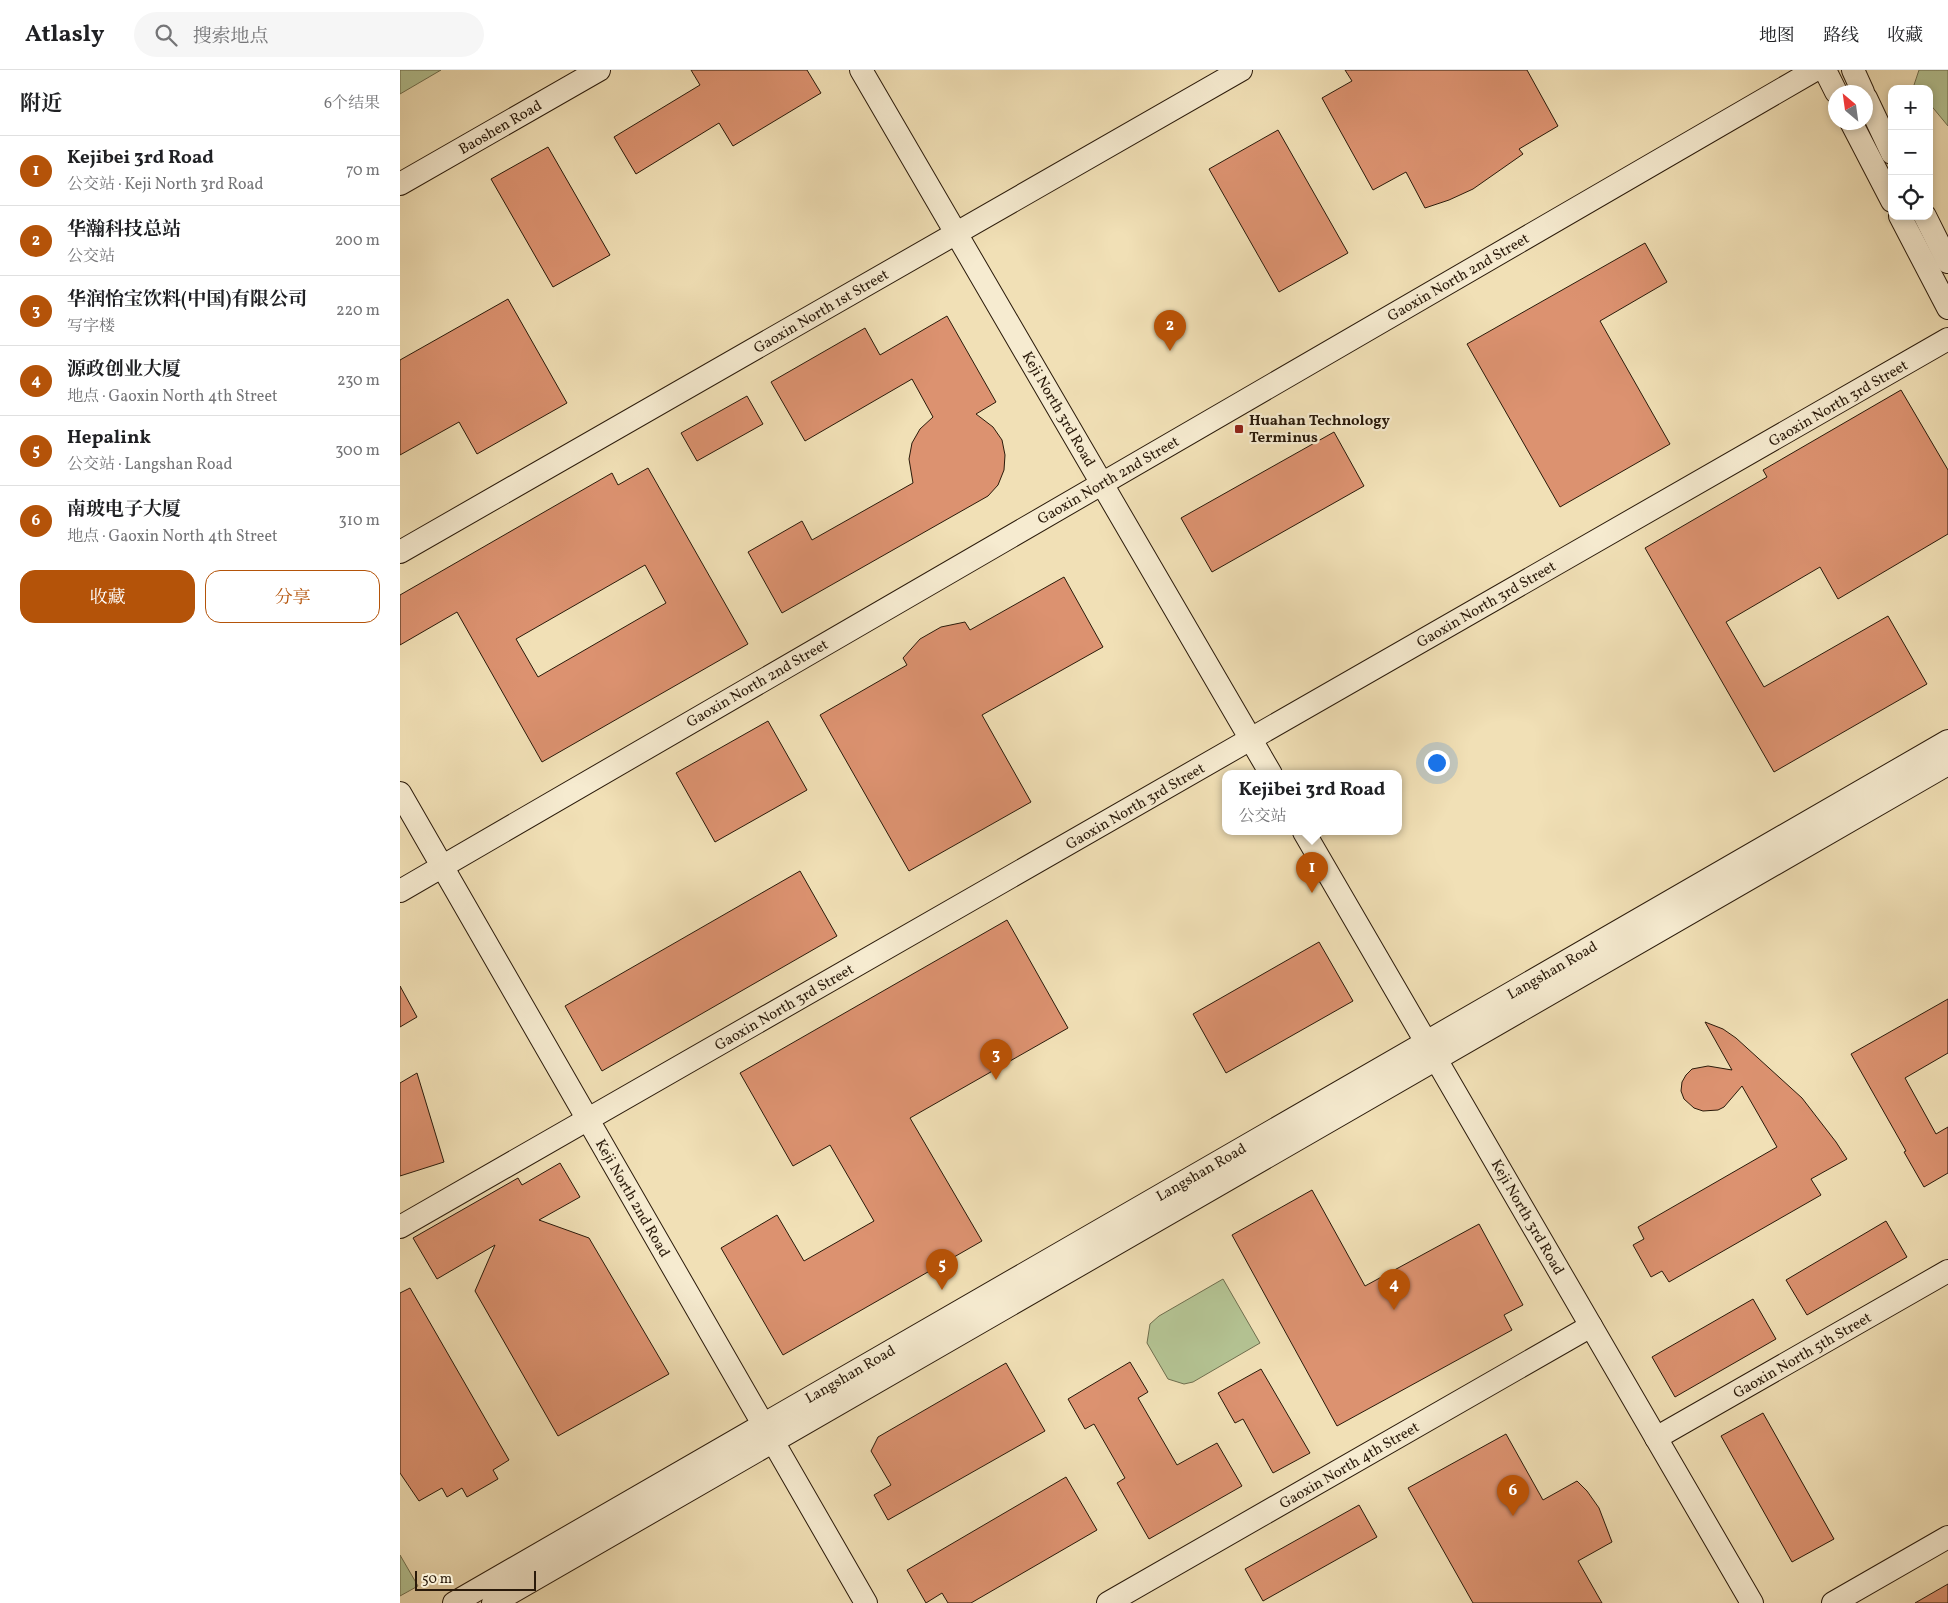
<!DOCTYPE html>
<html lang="zh">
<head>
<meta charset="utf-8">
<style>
  :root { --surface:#fff; --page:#f6f6f6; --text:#202124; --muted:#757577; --line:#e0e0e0; --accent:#b45309 }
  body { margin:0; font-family:Vollkorn,"Noto Serif SC",serif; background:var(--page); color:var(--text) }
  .controls { position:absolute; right:15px; top:15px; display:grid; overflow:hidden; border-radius:10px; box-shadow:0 2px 8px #0003 }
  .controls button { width:45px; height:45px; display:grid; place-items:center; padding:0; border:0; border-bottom:1px solid var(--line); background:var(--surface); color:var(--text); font:25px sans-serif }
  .compass { position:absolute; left:1428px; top:15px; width:45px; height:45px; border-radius:50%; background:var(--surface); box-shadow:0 2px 8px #0003; rotate:331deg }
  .scale { position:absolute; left:15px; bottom:12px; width:121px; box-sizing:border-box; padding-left:5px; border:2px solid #2a1a0a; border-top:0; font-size:14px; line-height:18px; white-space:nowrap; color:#2a1a0a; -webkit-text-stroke:4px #f6ebd0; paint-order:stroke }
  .you { position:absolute; left:1036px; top:692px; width:18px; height:18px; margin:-12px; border:4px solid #fff; border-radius:50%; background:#1a73e8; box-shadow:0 0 0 8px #1a73e833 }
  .badge { display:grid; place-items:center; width:32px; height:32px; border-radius:50%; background:var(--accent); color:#fff; font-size:16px; font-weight:700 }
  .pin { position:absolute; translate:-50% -41px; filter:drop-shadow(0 1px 2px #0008) }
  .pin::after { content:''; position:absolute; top:26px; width:18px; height:15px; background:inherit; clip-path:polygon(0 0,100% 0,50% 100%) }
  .popup { position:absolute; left:822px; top:700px; width:180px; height:65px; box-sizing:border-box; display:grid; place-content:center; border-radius:10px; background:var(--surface); filter:drop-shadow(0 1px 4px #0005); font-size:16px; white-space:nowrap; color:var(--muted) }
  .popup b { font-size:19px; color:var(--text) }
  .popup::after { content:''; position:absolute; left:50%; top:100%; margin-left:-10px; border:10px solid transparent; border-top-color:var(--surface) }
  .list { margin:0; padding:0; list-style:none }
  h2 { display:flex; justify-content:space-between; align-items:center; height:65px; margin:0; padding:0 20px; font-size:21px }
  h2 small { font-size:16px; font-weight:400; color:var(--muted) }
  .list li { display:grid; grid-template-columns:32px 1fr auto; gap:15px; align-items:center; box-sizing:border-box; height:70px; padding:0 20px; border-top:1px solid var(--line) }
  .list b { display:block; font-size:19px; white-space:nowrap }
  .list p { margin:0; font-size:16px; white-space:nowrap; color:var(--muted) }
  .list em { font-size:16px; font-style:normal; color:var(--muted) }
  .actions { display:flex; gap:10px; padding:15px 20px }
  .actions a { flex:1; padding:11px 0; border:1px solid var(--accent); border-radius:15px; text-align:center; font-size:18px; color:var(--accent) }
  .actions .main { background:var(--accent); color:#fff }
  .icon { flex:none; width:28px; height:28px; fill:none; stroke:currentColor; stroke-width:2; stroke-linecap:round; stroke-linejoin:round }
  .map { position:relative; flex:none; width:1548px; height:1533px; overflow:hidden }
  header { display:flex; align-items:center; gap:30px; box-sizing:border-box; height:70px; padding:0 25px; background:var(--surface); border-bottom:1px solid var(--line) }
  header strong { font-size:24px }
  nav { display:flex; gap:28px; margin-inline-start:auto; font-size:18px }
  .search { width:350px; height:45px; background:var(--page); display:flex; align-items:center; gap:12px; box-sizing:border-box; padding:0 18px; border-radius:28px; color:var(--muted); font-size:19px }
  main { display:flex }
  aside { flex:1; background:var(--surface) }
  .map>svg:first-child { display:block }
  .green { fill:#b4c393; stroke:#6f6e4e }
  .building { fill:#dc9270; stroke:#2a1a0a; fill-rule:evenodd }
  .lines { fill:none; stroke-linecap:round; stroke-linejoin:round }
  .secondary-casing { stroke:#2a1a0a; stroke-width:24 }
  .secondary { stroke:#f6ebd0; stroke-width:22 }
  .poi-dot { fill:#8f2418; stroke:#f6ebd0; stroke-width:2 }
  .labels { text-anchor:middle; stroke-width:4.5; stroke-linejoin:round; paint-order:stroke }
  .street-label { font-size:15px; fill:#2a1a0a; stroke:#f6ebd0 }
  .poi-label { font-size:15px; font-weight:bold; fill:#2a1a0a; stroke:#f6ebd0; text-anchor:start }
</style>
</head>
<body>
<header>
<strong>Atlasly</strong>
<div class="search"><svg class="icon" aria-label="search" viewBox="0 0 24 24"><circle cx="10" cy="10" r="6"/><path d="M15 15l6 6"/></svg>搜索地点</div>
<nav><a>地图</a><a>路线</a><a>收藏</a></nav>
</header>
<main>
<aside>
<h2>附近<small>6个结果</small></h2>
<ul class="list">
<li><span class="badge">1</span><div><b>Kejibei 3rd Road</b><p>公交站 · Keji North 3rd Road</p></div><em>70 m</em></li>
<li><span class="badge">2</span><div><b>华瀚科技总站</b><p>公交站</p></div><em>200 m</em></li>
<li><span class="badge">3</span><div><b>华润怡宝饮料(中国)有限公司</b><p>写字楼</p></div><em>220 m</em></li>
<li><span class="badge">4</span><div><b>源政创业大厦</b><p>地点 · Gaoxin North 4th Street</p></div><em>230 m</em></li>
<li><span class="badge">5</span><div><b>Hepalink</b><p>公交站 · Langshan Road</p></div><em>300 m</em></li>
<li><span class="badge">6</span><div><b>南玻电子大厦</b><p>地点 · Gaoxin North 4th Street</p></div><em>310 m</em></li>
</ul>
<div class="actions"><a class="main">收藏</a><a>分享</a></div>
</aside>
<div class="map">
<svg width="1548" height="1533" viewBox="0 0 1548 1533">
  <rect width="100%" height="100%" fill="#f1e0b6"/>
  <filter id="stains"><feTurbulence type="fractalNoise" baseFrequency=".004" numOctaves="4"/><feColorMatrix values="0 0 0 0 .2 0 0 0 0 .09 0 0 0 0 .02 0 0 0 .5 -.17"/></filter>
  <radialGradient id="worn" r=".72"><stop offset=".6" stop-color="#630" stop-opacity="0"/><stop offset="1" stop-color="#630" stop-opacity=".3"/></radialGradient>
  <g class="green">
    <polygon points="0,0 41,0 0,24"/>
    <polygon points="1519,0 1548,0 1548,56 1529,33 1529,19 1518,19 1514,15"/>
    <polygon points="823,1209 860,1273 793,1312 784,1314 768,1309 747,1273 750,1254 759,1246"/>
    <polygon points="0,1485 18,1516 0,1526"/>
  </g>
  <g class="building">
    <polygon points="291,0 407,0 421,23 333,76 319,53 236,104 214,67 300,15"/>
    <polygon points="945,0 1127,0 1158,56 1119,79 1123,84 1073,119 1049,130 1025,138 1006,102 973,120 922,28 952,11"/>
    <polygon points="878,60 948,183 879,222 809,99"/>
    <polygon points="148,77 210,185 153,217 91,109"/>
    <polygon points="1245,173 1267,212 1200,251 1270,374 1160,437 1067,274"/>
    <polygon points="108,229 167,333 77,384 59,352 0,385 0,290"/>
    <polygon points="547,246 596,332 576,344 593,357 602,370 605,385 604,400 598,415 588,426 382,543 348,482 402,451 412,470 513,413 509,389 512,373 520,359 533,347 512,309 405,371 371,312 465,258 480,285"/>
    <polygon points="1501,320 1548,400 1548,464 1438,529 1420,497 1326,552 1364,617 1488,546 1527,614 1374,702 1245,478 1367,407 1363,400"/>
    <polygon points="347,326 363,354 297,391 281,363"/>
    <polygon points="934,362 964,416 812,502 781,448"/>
    <path d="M248,398l100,176 -206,118 -85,-150 -57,33v-50l212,-122 6,12zM245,495l21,38 -128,74 -22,-38z"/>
    <polygon points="664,507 703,577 582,645 631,732 509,801 420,645 507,595 503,588 520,569 541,557 565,552 570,560"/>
    <polygon points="368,651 407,720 315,772 276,703"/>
    <polygon points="400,801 437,866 202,1001 165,936"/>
    <polygon points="607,850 668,958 510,1048 582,1171 383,1285 321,1178 377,1145 404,1191 474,1151 430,1075 393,1096 340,1003"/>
    <polygon points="919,872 953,931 826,1003 793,944"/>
    <polygon points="0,916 17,947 0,957"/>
    <polygon points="1548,929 1548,983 1505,1008 1536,1064 1548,1057 1548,1103 1524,1117 1504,1082 1506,1081 1451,984"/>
    <polygon points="1305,952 1323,959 1336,968 1402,1028 1436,1072 1447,1089 1411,1109 1421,1125 1269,1212 1262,1201 1251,1207 1233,1175 1244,1169 1238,1157 1377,1077 1342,1016 1324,1037 1318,1040 1303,1041 1294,1038 1284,1029 1281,1021 1282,1012 1286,1005 1292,999 1308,996 1332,1000"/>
    <polygon points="17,1003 44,1092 0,1106 0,1013"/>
    <polygon points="160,1093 180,1127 139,1150 189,1168 269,1304 158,1366 75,1221 95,1175 37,1209 13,1168 118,1108 122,1115"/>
    <polygon points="912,1120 965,1216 1079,1154 1123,1235 1104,1245 1112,1260 937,1356 832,1165"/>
    <polygon points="1486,1151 1507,1187 1407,1245 1386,1210"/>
    <polygon points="10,1218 109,1390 93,1400 98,1409 67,1427 62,1418 47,1427 42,1418 19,1431 0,1403 0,1223"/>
    <polygon points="1353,1229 1376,1269 1275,1327 1252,1287"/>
    <polygon points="730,1292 748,1322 738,1328 777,1395 817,1373 842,1416 749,1469 717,1413 725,1408 694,1354 685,1359 668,1329"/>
    <polygon points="606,1293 645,1361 488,1450 474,1425 491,1415 471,1381 478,1367"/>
    <polygon points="861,1299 910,1383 873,1403 843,1349 835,1353 818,1323"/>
    <polygon points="1363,1343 1434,1469 1392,1492 1321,1366"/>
    <polygon points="1106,1364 1143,1430 1177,1411 1187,1421 1199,1438 1212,1472 1178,1491 1202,1533 1073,1533 1008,1418"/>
    <polygon points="666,1407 697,1460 571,1533 548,1533 542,1523 526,1533 507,1500"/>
    <polygon points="959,1435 977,1467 863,1531 845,1499"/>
    <polygon points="1548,1514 1548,1533 1515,1533"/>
  </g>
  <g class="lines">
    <defs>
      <g id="secondary">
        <polyline points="461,0 871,704"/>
        <polyline points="1425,0 1436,22"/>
        <polyline points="1453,0 1463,22"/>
        <polyline points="1466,28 1492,83"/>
        <polyline points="1451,52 1492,131"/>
        <polyline points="0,114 199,0"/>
        <polyline points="1500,146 1548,238"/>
        <polyline points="1525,146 1548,192"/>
        <polyline points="0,482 841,0"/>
        <polyline points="0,723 466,1533"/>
        <polyline points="904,762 1352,1533"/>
        <polyline points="0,821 1415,0"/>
        <polyline points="0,1157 1548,269"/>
        <polyline points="1256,1368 1548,1201"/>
        <polyline points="54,1533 1548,671"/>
        <polyline points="93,1533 1548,694"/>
        <polyline points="708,1533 1191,1256"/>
        <polyline points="1433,1533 1548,1467"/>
      </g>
    </defs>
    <use href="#secondary" class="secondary-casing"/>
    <use href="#secondary" class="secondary"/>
  </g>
  <rect class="poi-dot" x="834" y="354" width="10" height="10" rx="2.5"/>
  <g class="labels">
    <g class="street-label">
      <text transform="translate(100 57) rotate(-30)" y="5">Baoshen Road</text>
      <text transform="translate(1058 207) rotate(-30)" y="5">Gaoxin North 2nd Street</text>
      <text transform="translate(421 241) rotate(-30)" y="5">Gaoxin North 1st Street</text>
      <text transform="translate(1438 333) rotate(-30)" y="5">Gaoxin North 3rd Street</text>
      <text transform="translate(659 339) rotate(60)" y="5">Keji North 3rd Road</text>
      <text transform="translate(708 410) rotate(-30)" y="5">Gaoxin North 2nd Street</text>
      <text transform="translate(1086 534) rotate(-30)" y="5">Gaoxin North 3rd Street</text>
      <text transform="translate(357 613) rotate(-30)" y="5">Gaoxin North 2nd Street</text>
      <text transform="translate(735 736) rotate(-30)" y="5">Gaoxin North 3rd Street</text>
      <text transform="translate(1152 900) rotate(-30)" y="5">Langshan Road</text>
      <text transform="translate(384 937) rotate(-30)" y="5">Gaoxin North 3rd Street</text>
      <text transform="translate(801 1102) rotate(-30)" y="5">Langshan Road</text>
      <text transform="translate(233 1128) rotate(60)" y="5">Keji North 2nd Road</text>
      <text transform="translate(1128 1147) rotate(60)" y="5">Keji North 3rd Road</text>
      <text transform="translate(1402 1285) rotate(-30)" y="5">Gaoxin North 5th Street</text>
      <text transform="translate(450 1304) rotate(-30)" y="5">Langshan Road</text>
      <text transform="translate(949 1395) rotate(-30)" y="5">Gaoxin North 4th Street</text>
    </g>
    <g class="poi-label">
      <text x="849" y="355">Huahan Technology<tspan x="849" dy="17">Terminus</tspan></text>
    </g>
  </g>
  <rect width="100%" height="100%" filter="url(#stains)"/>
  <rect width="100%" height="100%" fill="url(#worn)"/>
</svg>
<div class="controls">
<button>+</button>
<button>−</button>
<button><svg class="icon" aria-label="locate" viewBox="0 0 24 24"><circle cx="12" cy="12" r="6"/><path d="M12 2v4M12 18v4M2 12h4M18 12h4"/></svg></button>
</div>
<svg class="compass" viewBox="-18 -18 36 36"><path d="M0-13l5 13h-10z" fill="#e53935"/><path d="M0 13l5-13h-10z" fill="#757577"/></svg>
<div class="scale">50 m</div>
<div class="you"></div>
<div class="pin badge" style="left:912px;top:823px">1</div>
<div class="popup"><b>Kejibei 3rd Road</b>公交站</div>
<div class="pin badge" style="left:770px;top:281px">2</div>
<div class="pin badge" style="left:596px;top:1010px">3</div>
<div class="pin badge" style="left:994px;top:1240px">4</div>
<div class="pin badge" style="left:542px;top:1220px">5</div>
<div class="pin badge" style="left:1113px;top:1446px">6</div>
</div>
</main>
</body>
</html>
